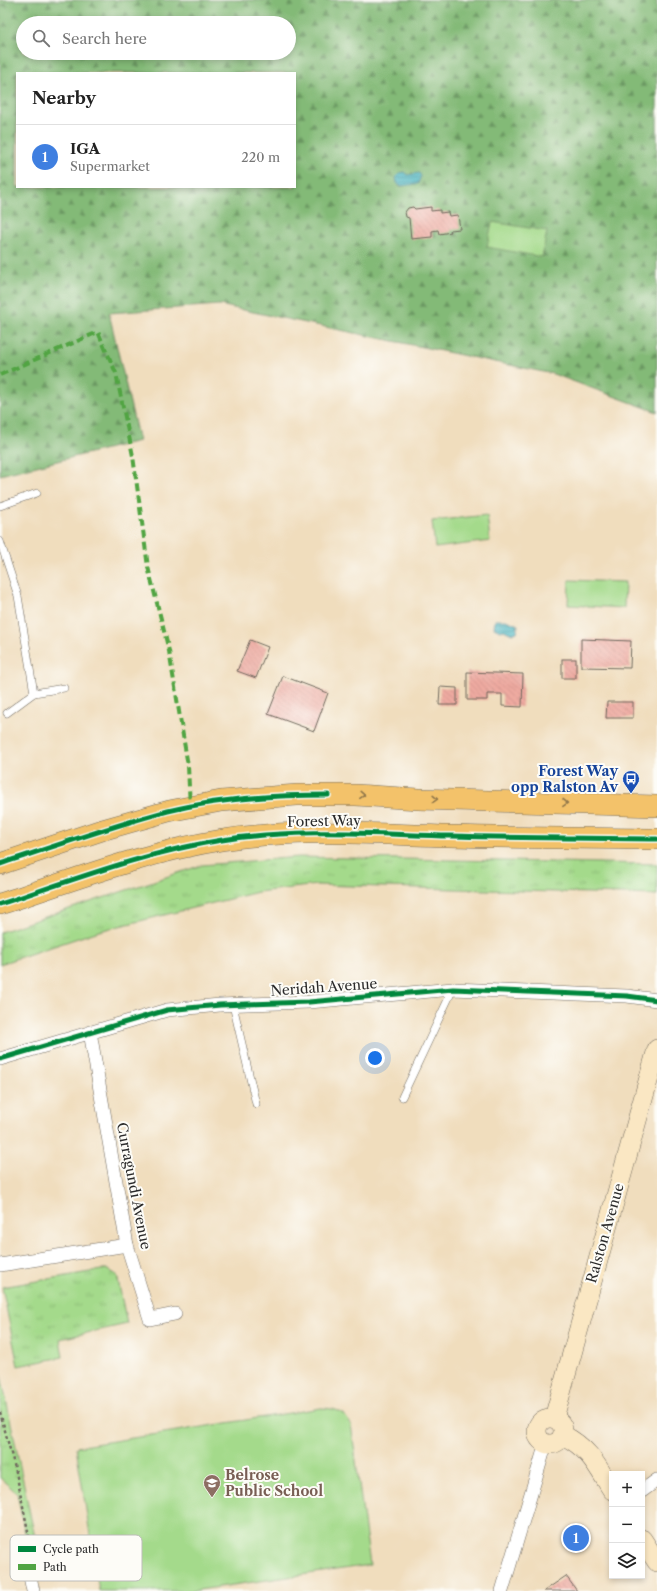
<!DOCTYPE html>
<html lang="en">
<head>
<meta charset="utf-8">
<style>
  :root { --surface:#fff; --page:#f6f6f6; --text:#222; --muted:#767676; --line:#e0e0e0; --accent:#1f6fb2 }
  body { margin:0; font-family:"Libre Caslon Text",serif; background:var(--page); color:var(--text) }
  .controls { position:absolute; right:12px; bottom:12px; display:grid; overflow:hidden; border-radius:0px; box-shadow:0 2px 6px #0003 }
  .controls button { width:36px; height:36px; display:grid; place-items:center; padding:0; border:0; border-bottom:1px solid var(--line); background:var(--surface); color:var(--text); font:20px sans-serif }
  .you { position:absolute; left:375px; top:1058px; width:14px; height:14px; margin:-10px; border:3px solid #fff; border-radius:50%; background:#1a73e8; box-shadow:0 0 0 6px #1a73e833 }
  .badge { display:grid; place-items:center; width:26px; height:26px; border-radius:50%; background:var(--accent); color:#fff; font-size:13px; font-weight:700 }
  .pin { position:absolute; translate:-50% -50%; border:2px solid #fff; box-shadow:0 1px 4px #0006 }
  .list { margin:0; padding:0; list-style:none }
  h2 { display:flex; justify-content:space-between; align-items:center; height:52px; margin:0; padding:0 16px; font-size:17px }
  h2 small { font-size:13px; font-weight:400; color:var(--muted) }
  .list li { display:grid; grid-template-columns:26px 1fr auto; gap:12px; align-items:center; box-sizing:border-box; height:64px; padding:0 16px; border-top:1px solid var(--line) }
  .list b { display:block; font-size:15px; white-space:nowrap }
  .list p { margin:0; font-size:13px; white-space:nowrap; color:var(--muted) }
  .list em { font-size:13px; font-style:normal; color:var(--muted) }
  .icon { flex:none; width:22px; height:22px; fill:none; stroke:currentColor; stroke-width:2; stroke-linecap:round; stroke-linejoin:round }
  .map { position:relative; flex:none; width:657px; height:1591px; overflow:hidden }
  .search { position:absolute; background:var(--surface); box-shadow:0 2px 6px #0003; left:16px; top:16px; width:280px; height:44px; display:flex; align-items:center; gap:10px; box-sizing:border-box; padding:0 14px; border-radius:22px; color:var(--muted); font-size:15px }
  .panel { position:absolute; background:var(--surface); box-shadow:0 2px 6px #0003; left:16px; top:72px; width:280px; height:116px; border-radius:0px }
  .map>svg:first-child { display:block }
  .grass { fill:url(#grass-tufts); stroke:#68825b }
  .forest { fill:url(#forest-firs); stroke:#577251; fill-rule:evenodd }
  .pitch { fill:#a4da8b; stroke:#68825b }
  .water { fill:url(#water-rules); stroke:#387076 }
  .building { fill:url(#building-back-hatch) }
  .lines { fill:none; stroke-linecap:round; stroke-linejoin:round }
  .lane-casing { stroke:#70695e; stroke-width:8 }
  .street-casing { stroke:#70695e; stroke-width:14 }
  .secondary-casing { stroke:#70695e; stroke-width:20 }
  .primary-casing { stroke:#70695e; stroke-width:22 }
  .path { stroke:#70695e; stroke-width:2.5; stroke-dasharray:3 3; stroke-linecap:butt }
  .lane { stroke:#fff; stroke-width:7 }
  .street { stroke:#fff; stroke-width:13 }
  .secondary { stroke:#fae7c3; stroke-width:19 }
  .primary { stroke:#f3c26a; stroke-width:21 }
  .quiet { stroke:#51a443; stroke-width:4; stroke-dasharray:8 4; stroke-linecap:butt }
  .cycleway-casing { stroke:#fdfcf7; stroke-width:8 }
  .cycleway { stroke:#00873e; stroke-width:5 }
  .oneway { stroke:#8f764a }
  .labels { text-anchor:middle; stroke-width:4; stroke-linejoin:round; paint-order:stroke }
  .transit-label { font-size:14px; font-weight:bold; fill:#164399; stroke:#fdfcf7; text-anchor:end }
  .street-label { font-size:14px; fill:#2b2b2b; stroke:#fdfcf7 }
  .education-label { font-size:14px; font-weight:bold; fill:#785e54; stroke:#fdfcf7; text-anchor:start }
  .key { fill:#fdfcf7; stroke:#bebdba; stroke-width:1 }
  .key-label { font-size:11px; fill:#2b2b2b }
</style>
</head>
<body>
<div class="map">
<svg width="657" height="1591" viewBox="0 0 657 1591">
  <defs>
    <pattern id="grass-tufts" width="24" height="20" patternUnits="userSpaceOnUse"><rect width="24" height="20" fill="#a4da8b"/><path d="M3 7l-1-3M5 7V3M7 7l1-3M15 17l-1-3M17 17v-4M19 17l1-3" fill="none" stroke="#8dbb78"/></pattern>
    <pattern id="forest-firs" width="22" height="20" patternUnits="userSpaceOnUse"><rect width="22" height="20" fill="#83ba77"/><path d="M5 1l3.5 6h-7zM16 11l3.5 6h-7z" fill="#6b9762"/></pattern>
    <pattern id="water-rules" width="6" height="5" patternUnits="userSpaceOnUse"><rect width="6" height="5" fill="#46b4c0"/><path d="M0 2.5h6" fill="none" stroke="#3b939c"/></pattern>
    <pattern id="building-back-hatch" width="6" height="6" patternUnits="userSpaceOnUse"><rect width="6" height="6" fill="#eeaaa0"/><path d="M-1 5l2 2M0 0l6 6M5-1l2 2" fill="none" stroke="#cc928a"/></pattern>
  </defs>
  <rect width="100%" height="100%" fill="#fdfcf7"/>
  <filter id="ink" filterUnits="userSpaceOnUse"><feTurbulence type="fractalNoise" baseFrequency=".025" numOctaves="2"/><feDisplacementMap in="SourceGraphic" scale="8" xChannelSelector="R" yChannelSelector="G"/><feConvolveMatrix kernelMatrix="1 2 1 2 8 2 1 2 1" color-interpolation-filters="sRGB"/></filter>
  <filter id="wash" filterUnits="userSpaceOnUse"><feTurbulence type="fractalNoise" baseFrequency=".012" numOctaves="4" result="noise"/><feDisplacementMap in="SourceGraphic" scale="16" xChannelSelector="R" yChannelSelector="G"/><feGaussianBlur stdDeviation="0.9" result="paint"/><feColorMatrix in="noise" values="0 0 0 0 0 0 0 0 0 0 0 0 0 0 0 0 0 1.4 0 .05"/><feComposite in="paint" operator="in"/></filter>
  <g filter="url(#wash)">
    <rect width="100%" height="100%" fill="#f0ddbd"/>
    <g class="grass">
      <polygon points="299,857 657,864 657,895 317,885 258,892 99,931 0,964 0,932 202,865"/>
      <polygon points="107,1269 117,1275 127,1324 60,1339 63,1357 18,1366 2,1287"/>
      <polygon points="0,1371 37,1547 26,1538 17,1493 0,1478"/>
    </g>
    <path class="forest" d="M0,0h657v412l-104,-38 -334,-69 -110,8 30,128 -139,34zM23,23h266v30h-266zM17,73h278v114h-278z"/>
    <g class="pitch">
      <polygon points="492,222 547,231 542,257 487,247"/>
      <polygon points="487,515 490,541 435,548 432,521"/>
      <polygon points="569,580 625,582 624,608 568,605"/>
      <path d="M321,1408c17,1 20,2 30,16l19,141 -178,26h-93l-23,-144z"/>
    </g>
    <g class="water">
      <polygon points="404,172 408,175 419,173 421,176 418,184 400,186 397,183 396,177 399,173"/>
      <polygon points="495,620 506,620 518,625 517,632 512,634 504,630 500,631 494,628"/>
    </g>
    <g id="blocks">
      <g class="building">
        <polygon points="413,207 415,209 431,207 431,211 440,210 440,213 448,212 449,216 458,215 460,229 450,230 451,232 439,234 438,230 432,231 432,237 411,239 409,218 406,217 405,212 408,208"/>
        <polygon points="581,639 631,641 630,668 581,667"/>
        <polygon points="250,640 268,647 256,678 237,671"/>
        <rect x="562" y="659" width="14" height="19"/>
        <polygon points="467,672 523,674 522,707 502,706 502,694 487,694 487,700 467,700"/>
        <polygon points="283,676 328,693 314,731 268,714"/>
        <polygon points="440,687 457,688 457,705 439,705"/>
        <polygon points="607,702 633,702 633,718 606,718"/>
        <polygon points="566,1576 577,1591 544,1591"/>
      </g>
    </g>
  </g>
  <g filter="url(#ink)">
    <use href="#blocks" fill-opacity="0" stroke="#70695e" stroke-width="1"/>
    <g class="lines">
      <defs>
        <g id="lane">
          <polyline points="0,506 37,493"/>
          <polyline points="0,541 18,596 34,693"/>
          <polyline points="7,713 34,693 64,688"/>
          <polyline points="233,1005 256,1104"/>
          <polyline points="402,1097 453,989"/>
        </g>
        <g id="street">
          <polyline points="90,1032 127,1245 150,1319 175,1314"/>
          <polyline points="0,1059 167,1010 220,1005 309,1002 453,989 627,996 657,1000"/>
          <polyline points="0,1265 127,1245"/>
          <polyline points="642,1491 657,1480"/>
          <polyline points="27,1562 33,1591"/>
          <polyline points="502,1591 546,1443"/>
        </g>
        <g id="secondary">
          <circle cx="550" cy="1431" r="13"/>
          <polyline points="554,1418 657,1049"/>
          <path d="M563,1435c27,14 34,31 49,55"/>
          <polyline points="642,1539 657,1562"/>
        </g>
        <g id="primary">
          <polyline points="0,864 102,830 169,811 221,801 297,795 356,795 418,799 657,806"/>
          <path d="M0,904c73,-24 146,-52 222,-64 75,-12 151,-6 227,-4 69,2 139,2 208,3"/>
        </g>
      </defs>
      <use href="#lane" class="lane-casing"/>
      <use href="#street" class="street-casing"/>
      <use href="#secondary" class="secondary-casing"/>
      <use href="#primary" class="primary-casing"/>
      <polyline class="path" points="0,1412 16,1472 29,1536 28,1549"/>
      <use href="#lane" class="lane"/>
      <use href="#street" class="street"/>
      <use href="#secondary" class="secondary"/>
      <use href="#primary" class="primary"/>
      <polyline class="quiet" points="0,375 98,332 116,373 133,456 148,567 169,651 188,766 190,807"/>
      <defs>
        <g id="cycleway">
          <path d="M0,864c56,-18 111,-38 168,-53 52,-13 107,-16 160,-16"/>
          <path d="M0,904c73,-24 146,-52 222,-64 75,-12 151,-6 227,-4 69,2 139,2 208,3"/>
          <polyline points="0,1059 167,1010 220,1005 309,1002 453,989 627,996 657,1000"/>
        </g>
      </defs>
      <use href="#cycleway" class="cycleway-casing"/>
      <use href="#cycleway" class="cycleway"/>
    </g>
    <defs><path id="oneway-chevron" d="M-2-3.5L2.5 0L-2 3.5" fill="none" stroke-width="1.6" stroke-linecap="round" stroke-linejoin="round"/></defs>
    <g class="oneway">
      <use href="#oneway-chevron" transform="translate(362 795) rotate(3)"/>
      <use href="#oneway-chevron" transform="translate(435 799) rotate(2)"/>
      <use href="#oneway-chevron" transform="translate(565 803) rotate(2)"/>
    </g>
  </g>
  <defs>
    <symbol id="bus-pin" viewBox="-11 -11 22 30"><path d="M0 17L-7.5 6A9.5 9.5 0 1 1 7.5 6Z" fill="#1a4fb4" stroke="#fdfcf7"/><path d="M-5-6H5V4H4V6H2V4H-2V6H-4V4H-5ZM-3.5-4V0h7V-4ZM-3.5 1.2v1.5H-2V1.2ZM2 1.2v1.5H3.5V1.2Z" fill="#fff"/></symbol>
    <symbol id="school-pin" viewBox="-11 -11 22 30"><path d="M0 17L-7.5 6A9.5 9.5 0 1 1 7.5 6Z" fill="#8d6e63" stroke="#fdfcf7"/><path d="M0-5L7-2L0 1L-7-2ZM-4 1L0 2.5L4 1V4Q0 6-4 4Z" fill="#fff"/></symbol>
  </defs>
  <g fill-rule="evenodd">
    <use href="#bus-pin" x="621" y="769" width="20" height="27"/>
    <use href="#school-pin" x="202" y="1473" width="20" height="27"/>
  </g>
  <g class="labels">
    <g class="transit-label">
      <text x="618" y="776">Forest Way<tspan x="618" dy="16">opp Ralston Av</tspan></text>
    </g>
    <g class="street-label">
      <text transform="translate(324 821) rotate(-1)" y="5">Forest Way</text>
      <text transform="translate(324 987) rotate(-4)" y="5">Neridah Avenue</text>
      <text transform="translate(134 1186) rotate(79)" y="5">Curragundi Avenue</text>
      <text transform="translate(605 1233) rotate(-74)" y="5">Ralston Avenue</text>
    </g>
    <g class="education-label">
      <text x="225" y="1480">Belrose<tspan x="225" dy="16">Public School</tspan></text>
    </g>
  </g>
  <rect x="10" y="1535" width="132" height="46" rx="6" class="key"/>
  <rect x="18" y="1546" width="18" height="6" fill="#00873e"/>
  <rect x="18" y="1564" width="18" height="6" fill="#51a443"/>
  <g class="key-label">
    <text x="43" y="1553">Cycle path</text>
    <text x="43" y="1571">Path</text>
  </g>
</svg>
<div class="controls">
<button>+</button>
<button>−</button>
<button><svg class="icon" aria-label="layers" viewBox="0 0 24 24"><path d="M12 4l9 5-9 5-9-5zM3 14l9 5 9-5"/></svg></button>
</div>
<div class="you"></div>
<div class="pin badge" style="left:576px;top:1538px;background:#3f7fe0">1</div>
<div class="search"><svg class="icon" aria-label="search" viewBox="0 0 24 24"><circle cx="10" cy="10" r="6"/><path d="M15 15l6 6"/></svg>Search here</div>
<section class="panel">
<h2>Nearby<small></small></h2>
<ul class="list">
<li><span class="badge" style="background:#3f7fe0">1</span><div><b>IGA</b><p>Supermarket</p></div><em>220 m</em></li>
</ul>
</section>
</div>
</body>
</html>
